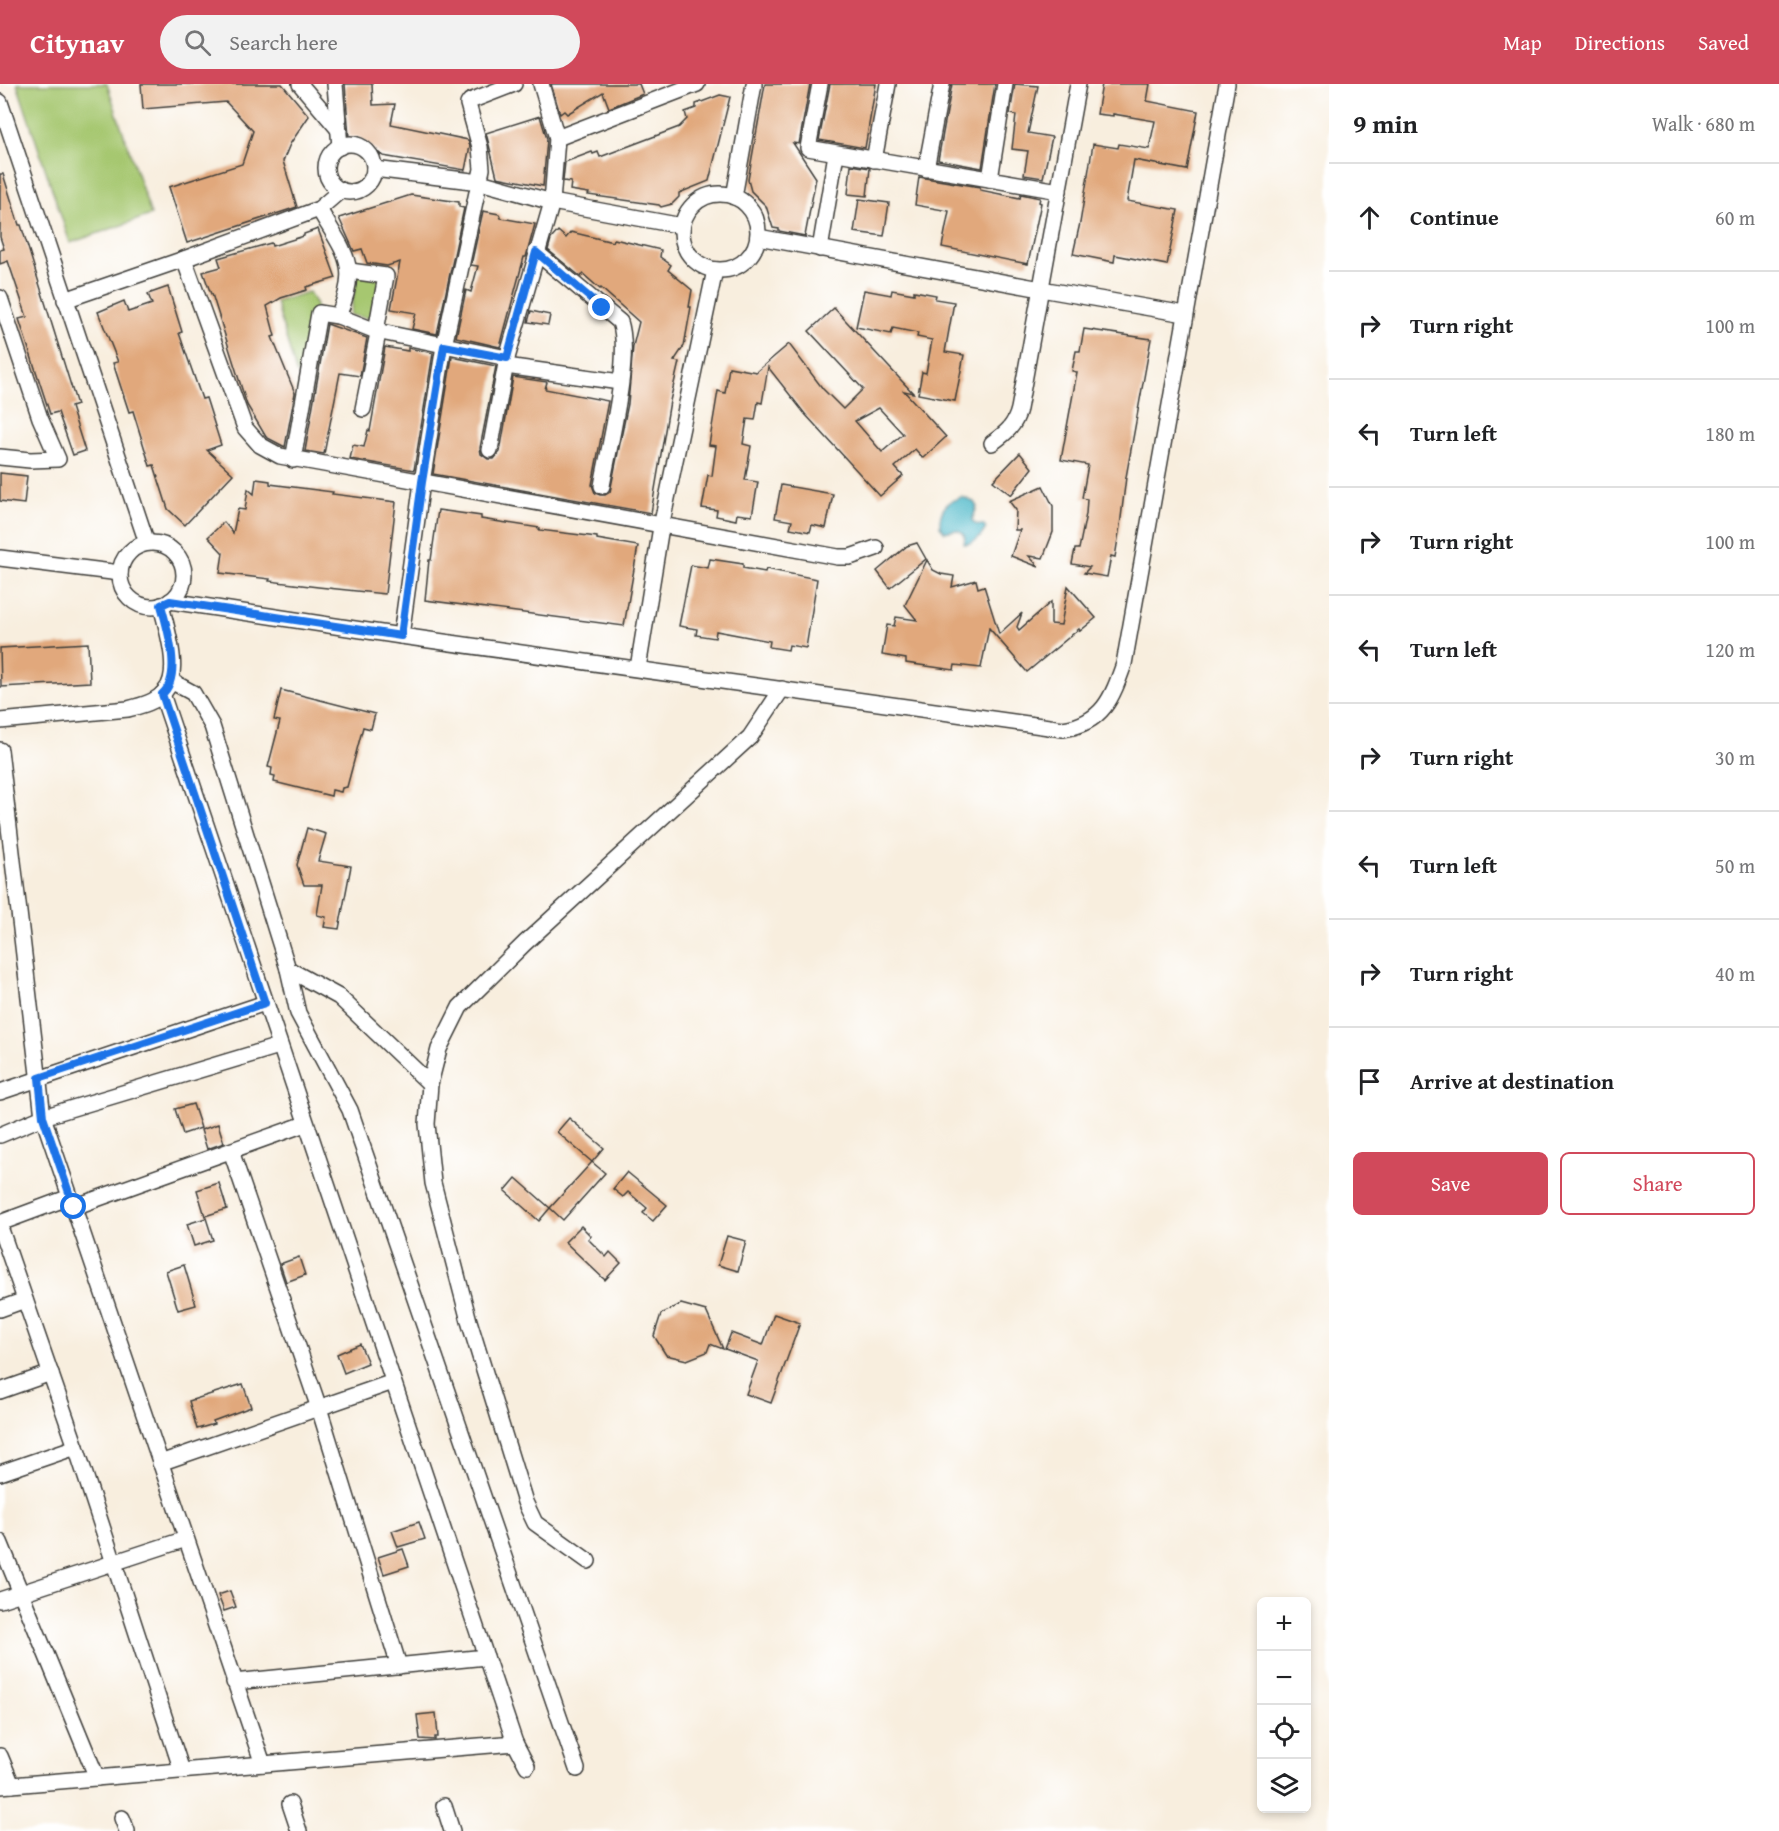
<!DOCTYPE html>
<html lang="en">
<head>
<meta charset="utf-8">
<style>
  :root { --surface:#fff; --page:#f2f2f2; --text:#202124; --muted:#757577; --line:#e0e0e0; --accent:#d1495b }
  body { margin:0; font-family:"Gentium Book Plus",serif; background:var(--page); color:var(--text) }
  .controls { position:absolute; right:18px; bottom:18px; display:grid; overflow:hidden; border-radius:9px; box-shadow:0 3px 9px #0003 }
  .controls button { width:54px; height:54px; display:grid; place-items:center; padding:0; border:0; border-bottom:2px solid var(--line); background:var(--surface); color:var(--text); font:30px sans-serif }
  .stop { position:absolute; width:18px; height:18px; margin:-14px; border:4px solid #1a73e8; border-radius:50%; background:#fff }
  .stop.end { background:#1a73e8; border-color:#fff; box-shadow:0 2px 6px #0008 }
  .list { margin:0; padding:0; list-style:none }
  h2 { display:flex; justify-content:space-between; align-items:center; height:78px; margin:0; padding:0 24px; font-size:26px }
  h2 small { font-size:20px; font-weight:400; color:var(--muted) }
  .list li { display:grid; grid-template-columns:39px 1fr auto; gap:18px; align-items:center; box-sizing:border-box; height:108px; padding:0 24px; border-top:2px solid var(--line) }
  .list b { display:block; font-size:22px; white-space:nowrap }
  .list em { font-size:20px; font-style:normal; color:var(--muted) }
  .actions { display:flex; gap:12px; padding:18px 24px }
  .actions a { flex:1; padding:14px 0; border:2px solid var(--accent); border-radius:9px; text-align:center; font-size:21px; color:var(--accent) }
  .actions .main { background:var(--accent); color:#fff }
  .icon { flex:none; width:33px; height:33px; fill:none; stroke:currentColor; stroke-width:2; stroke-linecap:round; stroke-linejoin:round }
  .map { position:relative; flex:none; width:1329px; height:1747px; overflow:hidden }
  header { display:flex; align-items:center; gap:36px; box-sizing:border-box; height:84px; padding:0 30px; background:var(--accent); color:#fff }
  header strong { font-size:28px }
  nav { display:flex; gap:33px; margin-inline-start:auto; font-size:21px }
  .search { width:420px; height:54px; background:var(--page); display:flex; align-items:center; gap:15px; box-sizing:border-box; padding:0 21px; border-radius:33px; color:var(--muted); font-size:22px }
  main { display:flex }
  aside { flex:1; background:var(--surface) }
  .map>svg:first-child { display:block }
  .green { fill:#a6c76f; stroke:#617246; stroke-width:1.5 }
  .water { fill:#4bb7c8; stroke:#346a72; stroke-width:1.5 }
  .building { fill:#e1a87b; fill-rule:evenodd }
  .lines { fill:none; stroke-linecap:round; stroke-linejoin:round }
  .street-casing { stroke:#3d3c39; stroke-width:18 }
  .street { stroke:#fff; stroke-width:15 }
  .route { stroke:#1a73e8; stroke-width:8 }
</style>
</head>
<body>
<header>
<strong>Citynav</strong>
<div class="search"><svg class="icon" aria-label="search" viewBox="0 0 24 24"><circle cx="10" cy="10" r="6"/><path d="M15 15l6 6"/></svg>Search here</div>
<nav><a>Map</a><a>Directions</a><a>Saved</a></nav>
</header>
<main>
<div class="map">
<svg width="1329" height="1747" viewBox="0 0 1329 1747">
  <rect width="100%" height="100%" fill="#fff"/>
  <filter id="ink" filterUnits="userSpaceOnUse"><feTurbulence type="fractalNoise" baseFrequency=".0167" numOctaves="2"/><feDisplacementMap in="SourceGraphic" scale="12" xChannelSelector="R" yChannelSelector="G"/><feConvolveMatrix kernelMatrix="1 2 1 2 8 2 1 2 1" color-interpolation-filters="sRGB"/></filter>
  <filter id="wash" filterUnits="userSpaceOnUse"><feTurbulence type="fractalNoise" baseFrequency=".008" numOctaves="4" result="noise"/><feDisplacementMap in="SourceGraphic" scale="24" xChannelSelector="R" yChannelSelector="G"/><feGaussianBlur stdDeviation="1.35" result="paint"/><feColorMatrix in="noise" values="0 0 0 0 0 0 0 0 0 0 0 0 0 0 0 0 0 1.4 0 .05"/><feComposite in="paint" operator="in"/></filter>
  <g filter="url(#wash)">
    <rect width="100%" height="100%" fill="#f8eede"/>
    <g class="green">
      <polygon points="17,0 107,0 151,131 70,159"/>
      <polygon points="357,190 385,195 378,236 350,231"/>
      <polygon points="309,208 316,221 309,291 296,289 276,218"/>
    </g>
    <path class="water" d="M962,413l12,5 3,5 -5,13 3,4 9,1 2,3c-5,10 -11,15 -22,16l1,-8c-5,-8 -12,-6 -20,-4l-5,-6c-1,-16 6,-25 22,-29z"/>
    <g id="blocks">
      <g class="building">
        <polygon points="141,0 282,0 309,32 290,60 283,77 297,123 187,159 169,103 242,80 253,47 226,18 143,25"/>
        <polygon points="345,0 372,0 373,21 395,20 391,40 468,56 470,62 465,86 383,72 358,53 349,53"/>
        <polygon points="551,0 639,0 643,10 609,24 603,8 567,30 564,27 560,30"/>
        <polygon points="765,0 810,0 799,60 793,59 816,94 805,152 779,147 779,145 773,144 766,122 751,107 748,96"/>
        <polygon points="830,0 876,0 865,64 819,56"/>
        <polygon points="952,0 995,0 982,84 938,76"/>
        <polygon points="1015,0 1038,2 1028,49 1052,53 1043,94 1024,91 1028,67 1012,65 1016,31 1010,30"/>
        <polygon points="1102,0 1150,0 1147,17 1198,27 1187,86 1134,76 1127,117 1178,126 1167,181 1115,171 1114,178 1073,170 1080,139 1093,60 1118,64 1119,60 1149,65 1155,37 1113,30 1113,32 1097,30"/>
        <polygon points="720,11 730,13 709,97 679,109 679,113 672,120 661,123 659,121 588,111 589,109 570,106 571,98 563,97 565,78 592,68 593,70 598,68 600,73 679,43 687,35 685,28 696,24 696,20"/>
        <polygon points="540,32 547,55 543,102 497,93 486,49"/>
        <polygon points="851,81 870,84 867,112 848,110"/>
        <polygon points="0,90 3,90 19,141 21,141 77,321 71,323 85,367 73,371 58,328 50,330 19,235 27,233 8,177 0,180 0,166 4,165 0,153"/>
        <polygon points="919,93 980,103 980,106 1020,114 1021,110 1040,114 1039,118 1041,119 1028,180 942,163 949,127 915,121"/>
        <polygon points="411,111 459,118 459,123 464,124 437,250 412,245 416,229 391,225 400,178 387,182 367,179 362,165 354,167 339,134"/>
        <polygon points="859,115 889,119 884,152 854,148"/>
        <polygon points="483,127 499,130 501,134 535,140 526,173 524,173 500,263 456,253 466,206 471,208 478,182 471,181"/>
        <polygon points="318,145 336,194 306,203 307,206 281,214 267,222 275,252 272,253 295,309 285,363 266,353 247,321 212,210 211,210 203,188 221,183 218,174 271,159 272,162 304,152 304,150"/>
        <polygon points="558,147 566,154 571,148 613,158 614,155 661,166 660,173 671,181 668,186 692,206 689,223 691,223 684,262 674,277 679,278 670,317 651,429 433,390 452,273 496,282 480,364 481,370 488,375 494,375 500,368 513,293 547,298 545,305 608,317 592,401 595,409 600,411 605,411 610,408 628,320 633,262 639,238 601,204 600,205 583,190 581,193 548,166 551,155"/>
        <polygon points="168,203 182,248 179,249 202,315 206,314 221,361 207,366 233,390 185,441 168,425 154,381 150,382 133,327 129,328 113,279 118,278 98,228 124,217 128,228 152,220 148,210"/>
        <polygon points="864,206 891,211 892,206 914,210 914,207 936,211 935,215 954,218 945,268 964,271 955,317 918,310 922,288 926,289 932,256 917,253 918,249 893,244 891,250 856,243"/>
        <path d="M834,224l79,85 -9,-2 42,46 -23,21 -8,-9 -20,18 8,9 -23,20 -75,-82 -37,-47 -6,36 -4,-1 -3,18 -8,-1 -4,25 8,2 -6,34 13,2 -6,34 -15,-2 -1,6 -20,-4 1,-6 -15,-2 6,-33 4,1 4,-30 -7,-1 9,-54 7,2 4,-26 27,5 33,-28 34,45 20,20 20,-20 -54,-58zM879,324l24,26 -21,18 -27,-31z"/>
        <polygon points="531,227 550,231 548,241 528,238"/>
        <polygon points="327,240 367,254 360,292 340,289 324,370 305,367"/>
        <polygon points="1084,245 1151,255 1126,393 1120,442 1115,473 1111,472 1107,493 1084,489 1090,483 1072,480 1075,465 1079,465 1086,430 1087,415 1082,414 1088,381 1061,376 1077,288 1072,287 1076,267 1080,267"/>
        <polygon points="385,263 408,267 408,264 433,269 414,386 350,375 353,361 364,363 368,346 370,347"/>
        <polygon points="1020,369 1032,384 1011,411 993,397"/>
        <polygon points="0,389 27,392 24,420 0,417"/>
        <polygon points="256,395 270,397 270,400 333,408 332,410 396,418 385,510 318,503 269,497 270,495 220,489 223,469 208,453 224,438 233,449 238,425 245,426 248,405 254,410"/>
        <polygon points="781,401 833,410 826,444 812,441 810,448 790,444 792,437 775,434"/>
        <polygon points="1043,402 1053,422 1053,448 1043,474 1029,472 1039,483 1011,472 1020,446 1015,446 1016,426 1009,417"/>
        <polygon points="438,426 481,432 481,435 540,444 539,446 597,453 597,455 638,462 624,542 425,516 429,476 431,476"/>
        <polygon points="917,459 926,475 890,504 877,487 907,462"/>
        <polygon points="710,475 743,480 743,484 765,488 766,485 817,495 806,564 789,561 788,566 769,563 770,557 716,547 715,554 696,551 697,545 679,542 691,481 708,484"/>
        <polygon points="927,476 933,486 941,490 954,492 952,503 976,496 978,504 984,502 999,550 1022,529 1017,543 1019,546 1051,518 1051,540 1061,541 1068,502 1096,534 1080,547 1079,545 1027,588 989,544 981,584 955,581 954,586 906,579 906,575 882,571 887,541 894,542 896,533 917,536 905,521"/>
        <polygon points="88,559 90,598 1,603 0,564"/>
        <polygon points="281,606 375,630 371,645 363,643 347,703 342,704 341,708 332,706 331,712 274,698 275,692 271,691 272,684 268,683 280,637 274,636"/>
        <polygon points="307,744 326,750 318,777 351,782 339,845 324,843 326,833 317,831 322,801 304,801 297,781"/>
        <polygon points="193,1020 201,1044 183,1050 175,1025"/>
        <polygon points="569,1034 604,1064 592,1078 557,1048"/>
        <polygon points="218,1040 224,1059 207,1065 201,1046"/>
        <polygon points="592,1078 605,1089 563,1136 550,1124"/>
        <polygon points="627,1088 667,1121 653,1137 643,1129 647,1124 628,1108 623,1113 613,1105"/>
        <polygon points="516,1094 550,1124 539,1137 505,1107"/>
        <polygon points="219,1099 227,1125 205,1132 197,1106"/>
        <polygon points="206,1134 213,1156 194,1162 187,1140"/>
        <polygon points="581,1142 591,1152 588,1155 606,1173 610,1168 621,1179 605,1196 565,1158"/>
        <polygon points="727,1152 746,1157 738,1187 718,1181"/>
        <polygon points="299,1173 305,1191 286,1198 280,1180"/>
        <polygon points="184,1181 196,1221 178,1226 166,1187"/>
        <polygon points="681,1220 706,1227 723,1265 710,1260 707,1268 687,1276 666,1271 654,1252 661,1230"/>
        <polygon points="774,1230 800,1239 771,1319 746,1310 758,1277 725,1265 731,1249 763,1261"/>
        <polygon points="360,1260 368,1279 344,1289 337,1270"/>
        <polygon points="243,1300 251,1323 213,1337 214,1340 197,1345 189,1317"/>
        <polygon points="419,1438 425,1455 398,1463 392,1447"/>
        <polygon points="403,1465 409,1482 384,1490 378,1473"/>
        <polygon points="230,1507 236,1523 224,1527 218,1511"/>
        <polygon points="436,1629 438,1653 435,1653 435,1656 420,1655 417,1631"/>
      </g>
    </g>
  </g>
  <g filter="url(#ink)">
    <use href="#blocks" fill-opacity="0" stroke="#3d3c39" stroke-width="1.5"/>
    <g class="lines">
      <defs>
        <g id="street">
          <polyline points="300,0 339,46"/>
          <polyline points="335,0 340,63"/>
          <polyline points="820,0 808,64 1059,107"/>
          <polyline points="0,18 147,459"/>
          <polyline points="557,54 697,0"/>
          <circle cx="350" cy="84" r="24"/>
          <polyline points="874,76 888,0"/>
          <polyline points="374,85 480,98 552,118 682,142"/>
          <polyline points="926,85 942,0"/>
          <polyline points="990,95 1005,0"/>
          <circle cx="720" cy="148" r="38"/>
          <polyline points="734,113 754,0"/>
          <path d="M319,125c25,44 42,56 19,107"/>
          <polyline points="758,153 1041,205 1185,230"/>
          <polyline points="820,165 836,70"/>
          <path d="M536,168l84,70c12,35 -11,124 -18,164"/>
          <polyline points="184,175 245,344 260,361 280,372 838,473 850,473 876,464"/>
          <polyline points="350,187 386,192 376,247 378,249 363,325"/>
          <polyline points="0,214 40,334 58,375 30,376 0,373"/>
          <polyline points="65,216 184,175 319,125 341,106"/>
          <polyline points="506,282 620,298"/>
          <path d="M992,359c14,-10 23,-17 27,-34l59,-325"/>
          <polyline points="490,366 507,274 552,118 557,54 541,0"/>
          <polyline points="293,376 319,229 338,232 376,247 507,274"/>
          <circle cx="152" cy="491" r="32"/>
          <polyline points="0,474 120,489"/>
          <path d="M170,517l231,35 662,93c40,-6 49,-31 61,-65l103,-580"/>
          <polyline points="401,552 422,398 444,262 482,85 480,63 468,20 470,17 514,0"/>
          <polyline points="638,584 661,443 715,186"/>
          <polyline points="171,597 193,609 212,642 288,885 298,929 350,1026 577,1685"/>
          <polyline points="162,610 515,1659 527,1682"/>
          <path d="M0,637l128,-12c12,-3 29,-7 37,-18 17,-18 1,-64 -4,-86"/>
          <polyline points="0,666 43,1033 263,1680"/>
          <polyline points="288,885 339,913 430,1000"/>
          <polyline points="0,1008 265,919"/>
          <polyline points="0,1051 43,1033 279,962"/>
          <polyline points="231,1067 319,1324 399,1582"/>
          <polyline points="74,1123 305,1040"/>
          <polyline points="0,1139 70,1113"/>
          <polyline points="0,1143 76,1363 182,1687"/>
          <polyline points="0,1225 25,1216"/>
          <polyline points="0,1307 51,1289"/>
          <polyline points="160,1379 393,1298"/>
          <polyline points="0,1389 76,1363"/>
          <polyline points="0,1458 97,1694"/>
          <polyline points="588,1477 535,1439 525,1418 469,1237 433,1099 427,1040 430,1000 439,965 460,923 525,859 750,653 782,605"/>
          <polyline points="0,1516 186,1455"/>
          <polyline points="234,1598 486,1573"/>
          <polyline points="0,1672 12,1701"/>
          <polyline points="0,1702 515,1659"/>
          <polyline points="290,1720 299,1747"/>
          <polyline points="444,1722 452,1747"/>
          <polyline points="122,1734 127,1747"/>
        </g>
      </defs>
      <use href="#street" class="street-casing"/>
      <use href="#street" class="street"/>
    </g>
  </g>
  <g class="lines" filter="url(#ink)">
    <path class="route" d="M74,1123l-31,-90 -4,-39 226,-75 -103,-309c21,-17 5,-66 -1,-89l9,-4 231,35 21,-154 22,-136 63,12 29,-106 66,56"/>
  </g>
</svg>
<div class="controls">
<button>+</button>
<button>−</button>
<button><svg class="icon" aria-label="locate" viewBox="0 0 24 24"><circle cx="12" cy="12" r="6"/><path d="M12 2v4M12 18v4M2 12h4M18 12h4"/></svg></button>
<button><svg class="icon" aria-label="layers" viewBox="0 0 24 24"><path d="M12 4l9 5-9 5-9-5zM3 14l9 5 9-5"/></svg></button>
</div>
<div class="stop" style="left:74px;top:1123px"></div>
<div class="stop end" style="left:602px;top:224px"></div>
</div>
<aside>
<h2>9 min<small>Walk · 680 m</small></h2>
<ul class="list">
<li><svg class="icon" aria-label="ahead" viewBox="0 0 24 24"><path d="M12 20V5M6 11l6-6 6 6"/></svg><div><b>Continue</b></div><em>60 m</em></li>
<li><svg class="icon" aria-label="right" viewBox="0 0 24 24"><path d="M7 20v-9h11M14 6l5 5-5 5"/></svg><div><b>Turn right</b></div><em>100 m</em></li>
<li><svg class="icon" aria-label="left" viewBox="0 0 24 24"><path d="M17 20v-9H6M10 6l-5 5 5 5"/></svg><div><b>Turn left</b></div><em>180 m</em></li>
<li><svg class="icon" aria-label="right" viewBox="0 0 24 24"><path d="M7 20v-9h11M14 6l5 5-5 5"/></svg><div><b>Turn right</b></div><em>100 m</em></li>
<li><svg class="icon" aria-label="left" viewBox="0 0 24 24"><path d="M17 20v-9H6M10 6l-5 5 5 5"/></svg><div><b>Turn left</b></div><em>120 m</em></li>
<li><svg class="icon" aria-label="right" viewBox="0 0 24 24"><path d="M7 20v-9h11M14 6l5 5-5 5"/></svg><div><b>Turn right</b></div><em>30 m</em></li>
<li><svg class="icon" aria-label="left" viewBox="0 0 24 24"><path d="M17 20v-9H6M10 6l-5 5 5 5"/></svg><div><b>Turn left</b></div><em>50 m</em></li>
<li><svg class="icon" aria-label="right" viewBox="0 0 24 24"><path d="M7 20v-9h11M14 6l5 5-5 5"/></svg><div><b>Turn right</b></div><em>40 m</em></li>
<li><svg class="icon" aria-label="arrive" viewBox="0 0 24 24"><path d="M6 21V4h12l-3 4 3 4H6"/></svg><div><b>Arrive at destination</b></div></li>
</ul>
<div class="actions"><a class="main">Save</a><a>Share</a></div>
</aside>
</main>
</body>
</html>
